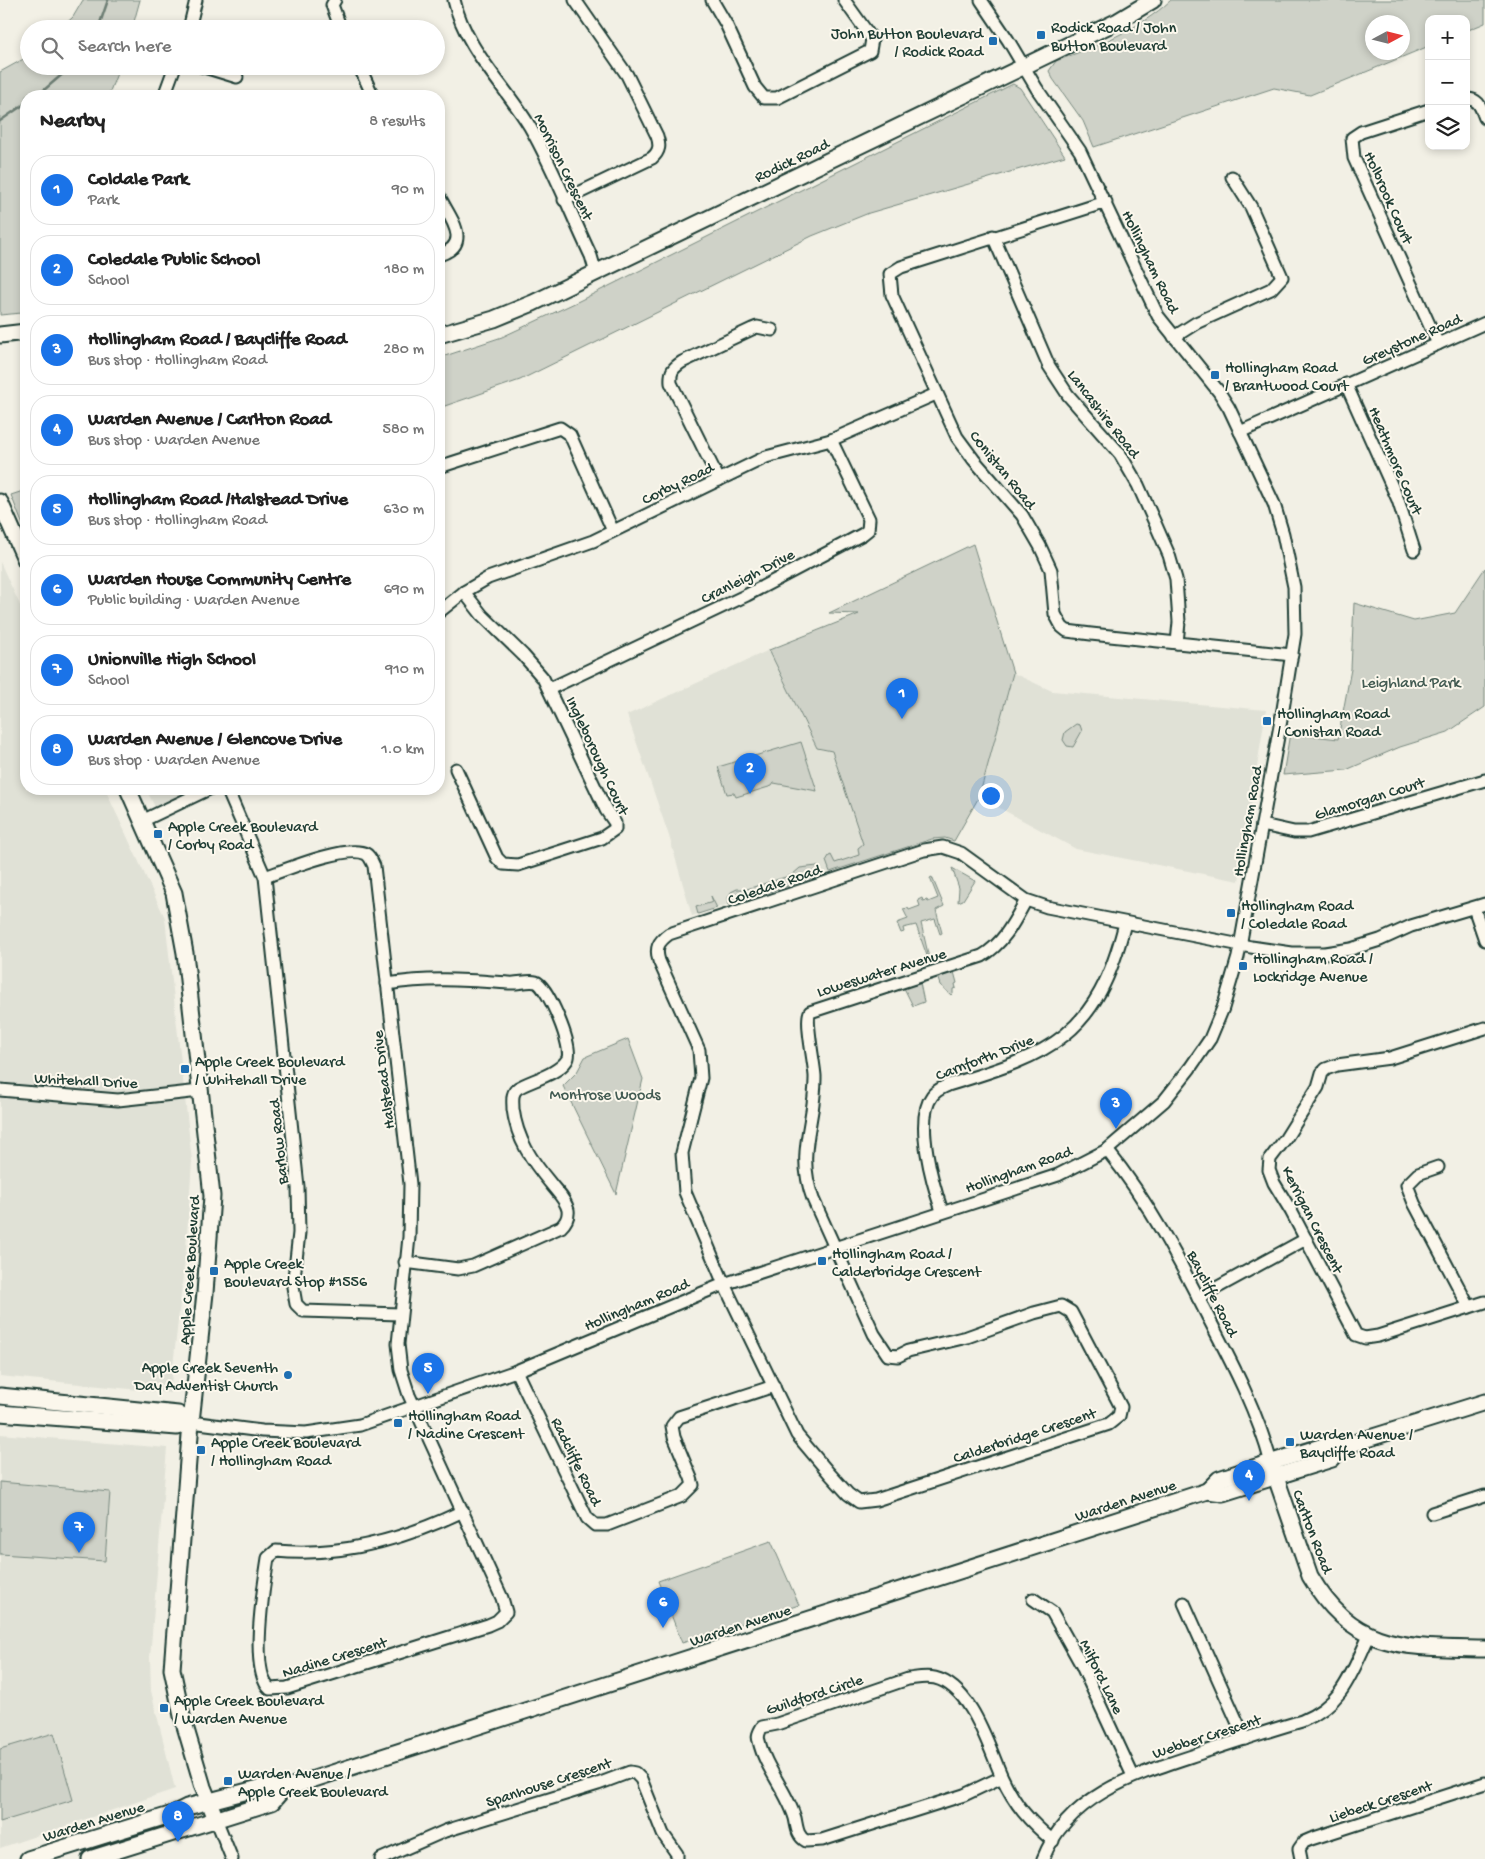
<!DOCTYPE html>
<html lang="en">
<head>
<meta charset="utf-8">
<style>
  :root { --surface:#fff; --page:#f2f2f2; --text:#222; --muted:#767676; --line:#e0e0e0; --accent:#1a73e8 }
  body { margin:0; font-family:"Gochi Hand",sans-serif; background:var(--page); color:var(--text) }
  .controls { position:absolute; right:15px; top:15px; display:grid; overflow:hidden; border-radius:10px; box-shadow:0 2px 8px #0003 }
  .controls button { width:45px; height:45px; display:grid; place-items:center; padding:0; border:0; border-bottom:1px solid var(--line); background:var(--surface); color:var(--text); font:25px sans-serif }
  .compass { position:absolute; left:1365px; top:15px; width:45px; height:45px; border-radius:50%; background:var(--surface); box-shadow:0 2px 8px #0003; rotate:83deg }
  .you { position:absolute; left:990px; top:795px; width:18px; height:18px; margin:-12px; border:4px solid #fff; border-radius:50%; background:#1a73e8; box-shadow:0 0 0 8px #1a73e833 }
  .badge { display:grid; place-items:center; width:32px; height:32px; border-radius:50%; background:var(--accent); color:#fff; font-size:16px; font-weight:700 }
  .pin { position:absolute; translate:-50% -41px; filter:drop-shadow(0 1px 2px #0008) }
  .pin::after { content:''; position:absolute; top:26px; width:18px; height:15px; background:inherit; clip-path:polygon(0 0,100% 0,50% 100%) }
  .list { margin:0; padding:0; list-style:none }
  h2 { display:flex; justify-content:space-between; align-items:center; height:65px; margin:0; padding:0 20px; font-size:21px }
  h2 small { font-size:16px; font-weight:400; color:var(--muted) }
  .list li { display:grid; grid-template-columns:32px 1fr auto; gap:15px; align-items:center; box-sizing:border-box; height:70px; margin:0 10px 10px; padding:0 10px; border:1px solid var(--line); border-radius:20px }
  .list b { display:block; font-size:19px; white-space:nowrap }
  .list p { margin:0; font-size:16px; white-space:nowrap; color:var(--muted) }
  .list em { font-size:16px; font-style:normal; color:var(--muted) }
  .icon { flex:none; width:28px; height:28px; fill:none; stroke:currentColor; stroke-width:2; stroke-linecap:round; stroke-linejoin:round }
  .map { position:relative; flex:none; width:1485px; height:1859px; overflow:hidden }
  .search { position:absolute; background:var(--surface); box-shadow:0 2px 8px #0003; left:20px; top:20px; width:425px; height:55px; display:flex; align-items:center; gap:12px; box-sizing:border-box; padding:0 18px; border-radius:28px; color:var(--muted); font-size:19px }
  .panel { position:absolute; background:var(--surface); box-shadow:0 2px 8px #0003; left:20px; top:90px; width:425px; height:705px; border-radius:20px }
  .map>svg:first-child { display:block }
  .built { fill:#e0e1d6 }
  .green { fill:#cfd2c8; stroke:#77887e; fill-rule:evenodd }
  .lines { fill:none; stroke-linecap:round; stroke-linejoin:round }
  .stream { stroke:#6e7f75; stroke-width:2.5 }
  .minor-casing { stroke:#1f3d34; stroke-width:15 }
  .major-casing { stroke:#1f3d34; stroke-width:19 }
  .minor { stroke:#fbf7ec; stroke-width:11 }
  .major { stroke:#fbf7ec; stroke-width:15 }
  .poi-dot { fill:#1f6fb2; stroke:#fbf7ec; stroke-width:2 }
  .labels { text-anchor:middle; stroke-width:4; stroke-linejoin:round; paint-order:stroke }
  .poi-label { font-size:16px; fill:#1f3d34; stroke:#fbf7ec; text-anchor:start }
  .street-label { font-size:16px; fill:#1f3d34; stroke:#fbf7ec }
  .park-label { font-size:16px; fill:#425b52; stroke:#fbf7ec }
</style>
</head>
<body>
<div class="map">
<svg width="1485" height="1859" viewBox="0 0 1485 1859">
  <rect width="100%" height="100%" fill="#f2f0e5"/>
  <filter id="ink" filterUnits="userSpaceOnUse"><feTurbulence type="fractalNoise" baseFrequency=".02" numOctaves="2"/><feDisplacementMap in="SourceGraphic" scale="10" xChannelSelector="R" yChannelSelector="G"/><feConvolveMatrix kernelMatrix="1 2 1 2 8 2 1 2 1" color-interpolation-filters="sRGB"/></filter>
  <g filter="url(#ink)">
    <g class="built">
      <polygon points="0,562 26,618 26,789 105,789 165,918 192,1161 186,1249 170,1393 0,1376"/>
      <polygon points="769,650 817,748 832,751 868,859 692,916 669,836 627,715"/>
      <polygon points="1013,673 1052,691 1266,710 1239,881 1076,849 979,797"/>
      <polygon points="146,789 202,789 155,807"/>
      <polygon points="0,1434 167,1448 150,1658 151,1691 175,1789 0,1848"/>
    </g>
    <g class="green">
      <polygon points="83,0 140,0 132,29 60,29 73,17"/>
      <path d="M1171,0h314v23l-19,8v-12h-37v27l-119,49 -36,-7 -180,59 -11,-26 -30,-42 -4,-8 7,-10c40,-15 83,-31 115,-61zM1372,22h30v30h-30z"/>
      <polygon points="29,56 29,66 120,66 108,96 26,96 26,303 22,313 0,315 0,72"/>
      <polygon points="1013,84 1020,88 1065,156 869,213 812,236 520,380 439,408 439,358 502,337 579,301"/>
      <polygon points="26,490 26,533 11,495"/>
      <polygon points="973,544 1013,673 979,797 954,841 945,838 932,839 830,872 826,861 829,856 831,855 835,863 859,855 858,848 863,844 832,751 817,748 769,650 859,614 829,613"/>
      <polygon points="1485,568 1485,707 1448,732 1400,747 1346,770 1283,775 1290,733 1338,739 1351,669 1354,603 1414,621 1455,613"/>
      <polygon points="1076,724 1080,725 1082,731 1073,747 1067,746 1063,740 1065,732"/>
      <polygon points="801,742 817,791 774,783 772,786 736,797 734,793 727,794 718,767"/>
      <polygon points="817,866 820,869 822,875 729,905 728,898 731,892 737,889 747,889 792,875 800,868"/>
      <polygon points="952,868 975,881 963,900 958,902 959,888"/>
      <polygon points="932,877 944,906 936,910 942,933 940,934 935,919 921,923 931,967 916,925 903,928 904,932 901,933 897,923 908,919 903,909 908,908 909,910 920,906 918,900 922,898 923,901 927,900 928,902 938,898 930,878"/>
      <polygon points="711,896 717,908 698,914 696,907 713,902"/>
      <polygon points="954,972 957,983 955,984 956,988 953,989 953,993 951,995 940,985 937,976"/>
      <polygon points="920,983 924,1002 913,1006 904,988"/>
      <polygon points="628,1039 643,1079 616,1194 563,1086 577,1072 585,1057"/>
      <polygon points="0,1482 110,1492 105,1561 0,1554"/>
      <polygon points="771,1541 799,1605 682,1643 658,1581"/>
      <polygon points="54,1733 73,1800 0,1822 0,1749"/>
    </g>
    <g class="lines">
      <g class="stream">
        <polyline points="98,29 108,0"/>
        <polyline points="37,96 72,66"/>
        <polyline points="0,121 26,103"/>
      </g>
      <defs>
        <g id="minor">
          <polyline points="335,0 332,5 341,29"/>
          <path d="M454,0c11,49 51,85 76,127 23,40 41,87 61,129l5,17"/>
          <polyline points="712,0 726,24 755,87 764,98 777,98 870,51 872,39 844,0"/>
          <polyline points="189,29 196,0"/>
          <polyline points="201,66 237,77"/>
          <polyline points="359,66 373,96"/>
          <polyline points="164,96 175,66"/>
          <path d="M1466,99c13,-1 15,9 19,19"/>
          <polyline points="1429,110 1361,132 1352,138 1354,158 1438,344"/>
          <path d="M439,196c10,21 35,48 0,59"/>
          <path d="M564,200l88,-42c8,-7 8,-13 5,-22l-30,-61 -52,-75"/>
          <polyline points="1106,202 901,267 890,274 892,295 957,437 974,460 1022,515 1040,546 1051,570 1055,614 1062,627 1067,631 1091,634 1292,655"/>
          <polyline points="993,236 1049,366 1068,395 1120,454 1138,485 1155,523 1169,555 1176,579 1179,622 1177,643"/>
          <polyline points="1174,337 1196,323 1271,289 1282,277 1251,207 1232,177"/>
          <polyline points="1346,384 1398,500 1414,550"/>
          <polyline points="1240,432 1485,323"/>
          <polyline points="439,467 560,428 570,435 613,531"/>
          <path d="M719,480l-48,-97c-1,-12 2,-15 11,-21l70,-33 5,-2 15,3"/>
          <polyline points="439,612 464,592 488,578 593,541 766,457 831,440 936,394"/>
          <polyline points="549,689 747,595 863,534 868,530 869,519 831,440"/>
          <polyline points="456,769 497,858 503,864 518,865 602,838 615,829 615,823 606,810 543,678 523,655 482,615 464,592"/>
          <polyline points="227,789 265,877 298,1187 299,1233 293,1287 296,1304 303,1311 400,1314"/>
          <polyline points="142,821 209,789"/>
          <polyline points="1262,825 1294,832 1308,832 1485,780"/>
          <path d="M265,877c20,-7 83,-33 101,-23 4,2 6,8 8,12l36,318 -1,53 -11,107 3,26 8,25 93,203 4,14 -9,9 -9,4 -201,63 -17,1c-21,-18 -6,-104 -2,-131l8,-7c65,6 129,-12 187,-40"/>
          <path d="M1026,900c-12,22 -22,43 -44,56l-172,56c-5,8 4,50 5,64 1,46 -20,75 -2,123l61,135 14,21 10,1 10,-5 59,-14 67,-24 27,-7 10,6 50,95 -2,9 -10,8 -233,76 -17,2 -11,-8 -19,-21 -32,-38 -73,-151 -39,-92 -3,-39 19,-75 -2,-28 -40,-89c-4,-13 -1,-19 10,-27l255,-84 19,-3 18,6 65,47 21,7 204,40 41,6h33l26,-4 29,-9 31,-14 74,-22"/>
          <polyline points="1474,908 1485,940"/>
          <path d="M387,984c44,-7 78,-4 122,-1 9,1 19,-3 27,-1 11,3 39,67 31,78 -9,14 -35,20 -49,28 -7,5 -5,13 -5,21 4,31 19,52 38,75 6,8 15,16 17,26 1,7 -2,12 -7,17l-88,39 -15,3 -53,-7"/>
          <polyline points="1485,1028 1390,1058 1337,1065 1326,1069 1322,1073 1318,1087 1286,1138 1270,1159 1269,1170 1274,1183 1291,1211 1356,1335 1365,1338 1378,1336 1485,1302"/>
          <polyline points="0,1090 118,1100 200,1091"/>
          <path d="M1107,1150c42,52 72,110 102,169 24,46 49,94 62,144"/>
          <polyline points="1438,1167 1418,1174 1407,1185 1414,1203 1469,1307"/>
          <path d="M942,1211c-9,-26 -28,-91 -10,-115 4,-6 10,-8 16,-11 104,-31 149,-49 177,-162"/>
          <polyline points="1198,1298 1306,1239"/>
          <polyline points="516,1371 587,1518 595,1525 607,1525 682,1496 693,1485 691,1478 674,1437 672,1426 679,1417 774,1386"/>
          <polyline points="191,1422 262,1431 306,1433 360,1425 516,1371 724,1284 1058,1175 1107,1150 1164,1101 1190,1068 1210,1039 1223,1008 1238,957 1283,709 1295,634 1294,587 1283,534 1274,504 1229,408 1219,392 1158,316 1080,151 1037,89 1008,40 981,0"/>
          <polyline points="1432,1513 1485,1496"/>
          <polyline points="1033,1599 1052,1612 1081,1664 1133,1776"/>
          <polyline points="1184,1603 1245,1739"/>
          <path d="M1002,1777c-14,-31 -30,-90 -67,-99 -9,-2 -18,0 -27,1l-131,45 -15,3c-3,5 -5,9 -3,14 6,27 28,50 36,77 2,9 2,18 11,23l16,-1 142,-45 38,-18c13,28 27,44 51,64"/>
          <polyline points="216,1819 232,1859"/>
          <polyline points="381,1859 445,1831 598,1784 630,1772 635,1773 641,1779 663,1834 677,1854 677,1859"/>
          <path d="M1043,1859c26,-68 102,-87 164,-108 31,-10 63,-21 95,-30 41,-17 49,-47 67,-85"/>
          <polyline points="1301,1859 1299,1849 1304,1842 1311,1839 1485,1783"/>
        </g>
        <g id="major">
          <polyline points="0,335 26,332"/>
          <polyline points="439,335 494,319 533,303 1118,21 1153,0"/>
          <polyline points="0,502 26,561"/>
          <polyline points="128,789 174,893 185,953 212,1196 205,1293 191,1422 172,1669 182,1716 203,1787 216,1819"/>
          <polyline points="0,1396 178,1414 191,1422"/>
          <polyline points="0,1413 177,1427 191,1422"/>
          <path d="M1271,1463l39,113c44,76 97,71 175,73"/>
          <polyline points="1207,1491 1219,1479 1256,1467 1327,1445 1341,1447 1485,1402"/>
          <polyline points="28,1859 173,1814 187,1807 267,1786 283,1789 1207,1491 1223,1493 1332,1459 1341,1447"/>
          <polyline points="90,1859 272,1802 283,1789"/>
        </g>
      </defs>
      <use href="#minor" class="minor-casing"/>
      <use href="#major" class="major-casing"/>
      <use href="#minor" class="minor"/>
      <use href="#major" class="major"/>
    </g>
  </g>
  <g class="poi-dot">
    <rect x="1036" y="30" width="10" height="10" rx="2.5"/>
    <rect x="988" y="36" width="10" height="10" rx="2.5"/>
    <rect x="1210" y="370" width="10" height="10" rx="2.5"/>
    <rect x="1262" y="716" width="10" height="10" rx="2.5"/>
    <rect x="153" y="829" width="10" height="10" rx="2.5"/>
    <rect x="1226" y="908" width="10" height="10" rx="2.5"/>
    <rect x="1238" y="961" width="10" height="10" rx="2.5"/>
    <rect x="180" y="1064" width="10" height="10" rx="2.5"/>
    <rect x="817" y="1256" width="10" height="10" rx="2.5"/>
    <rect x="209" y="1266" width="10" height="10" rx="2.5"/>
    <circle cx="288" cy="1375" r="5"/>
    <rect x="393" y="1418" width="10" height="10" rx="2.5"/>
    <rect x="1285" y="1437" width="10" height="10" rx="2.5"/>
    <rect x="196" y="1445" width="10" height="10" rx="2.5"/>
    <rect x="159" y="1703" width="10" height="10" rx="2.5"/>
    <rect x="223" y="1776" width="10" height="10" rx="2.5"/>
  </g>
  <g class="labels">
    <g class="poi-label">
      <text x="1051" y="32">Rodick Road / John<tspan x="1051" dy="18">Button Boulevard</tspan></text>
      <text x="983" y="38" text-anchor="end">John Button Boulevard<tspan x="983" dy="18">/ Rodick Road</tspan></text>
      <text x="1225" y="372">Hollingham Road<tspan x="1225" dy="18">/ Brantwood Court</tspan></text>
      <text x="1277" y="718">Hollingham Road<tspan x="1277" dy="18">/ Conistan Road</tspan></text>
      <text x="168" y="831">Apple Creek Boulevard<tspan x="168" dy="18">/ Corby Road</tspan></text>
      <text x="1241" y="910">Hollingham Road<tspan x="1241" dy="18">/ Coledale Road</tspan></text>
      <text x="1253" y="963">Hollingham Road /<tspan x="1253" dy="18">Lockridge Avenue</tspan></text>
      <text x="195" y="1066">Apple Creek Boulevard<tspan x="195" dy="18">/ Whitehall Drive</tspan></text>
      <text x="832" y="1258">Hollingham Road /<tspan x="832" dy="18">Calderbridge Crescent</tspan></text>
      <text x="224" y="1268">Apple Creek<tspan x="224" dy="18">Boulevard Stop #1556</tspan></text>
      <text x="278" y="1372" text-anchor="end">Apple Creek Seventh<tspan x="278" dy="18">Day Adventist Church</tspan></text>
      <text x="408" y="1420">Hollingham Road<tspan x="408" dy="18">/ Nadine Crescent</tspan></text>
      <text x="1300" y="1439">Warden Avenue /<tspan x="1300" dy="18">Baycliffe Road</tspan></text>
      <text x="211" y="1447">Apple Creek Boulevard<tspan x="211" dy="18">/ Hollingham Road</tspan></text>
      <text x="174" y="1705">Apple Creek Boulevard<tspan x="174" dy="18">/ Warden Avenue</tspan></text>
      <text x="238" y="1778">Warden Avenue /<tspan x="238" dy="18">Apple Creek Boulevard</tspan></text>
    </g>
    <g class="street-label">
      <text transform="translate(791 159) rotate(-26)" y="6">Rodick Road</text>
      <text transform="translate(565 166) rotate(64)" y="6">Morrison Crescent</text>
      <text transform="translate(1390 197) rotate(66)" y="6">Holbrook Court</text>
      <text transform="translate(1152 261) rotate(64)" y="6">Hollingham Road</text>
      <text transform="translate(1411 338) rotate(-24)" y="6">Greystone Road</text>
      <text transform="translate(1105 413) rotate(52)" y="6">Lancashire Road</text>
      <text transform="translate(1397 460) rotate(67)" y="6">Heathmore Court</text>
      <text transform="translate(1004 469) rotate(51)" y="6">Conistan Road</text>
      <text transform="translate(677 482) rotate(-26)" y="6">Corby Road</text>
      <text transform="translate(747 575) rotate(-27)" y="6">Cranleigh Drive</text>
      <text transform="translate(599 755) rotate(65)" y="6">Ingleborough Court</text>
      <text transform="translate(1369 797) rotate(-17)" y="6">Glamorgan Court</text>
      <text transform="translate(1246 821) rotate(-80)" y="6">Hollingham Road</text>
      <text transform="translate(774 883) rotate(-19)" y="6">Coledale Road</text>
      <text transform="translate(881 971) rotate(-17)" y="6">Loweswater Avenue</text>
      <text transform="translate(984 1056) rotate(-21)" y="6">Carnforth Drive</text>
      <text transform="translate(86 1079) rotate(3)" y="6">Whitehall Drive</text>
      <text transform="translate(382 1080) rotate(-97)" y="6">Halstead Drive</text>
      <text transform="translate(277 1142) rotate(-96)" y="6">Barlow Road</text>
      <text transform="translate(1018 1168) rotate(-20)" y="6">Hollingham Road</text>
      <text transform="translate(1314 1219) rotate(63)" y="6">Kerrigan Crescent</text>
      <text transform="translate(188 1270) rotate(-86)" y="6">Apple Creek Boulevard</text>
      <text transform="translate(1214 1293) rotate(63)" y="6">Baycliffe Road</text>
      <text transform="translate(636 1303) rotate(-23)" y="6">Hollingham Road</text>
      <text transform="translate(1024 1434) rotate(-18)" y="6">Calderbridge Crescent</text>
      <text transform="translate(578 1461) rotate(64)" y="6">Radcliffe Road</text>
      <text transform="translate(1125 1499) rotate(-18)" y="6">Warden Avenue</text>
      <text transform="translate(1314 1531) rotate(69)" y="6">Carlton Road</text>
      <text transform="translate(740 1624) rotate(-18)" y="6">Warden Avenue</text>
      <text transform="translate(334 1656) rotate(-17)" y="6">Nadine Crescent</text>
      <text transform="translate(1103 1676) rotate(64)" y="6">Milford Lane</text>
      <text transform="translate(814 1693) rotate(-18)" y="6">Guildford Circle</text>
      <text transform="translate(1206 1735) rotate(-18)" y="6">Webber Crescent</text>
      <text transform="translate(548 1781) rotate(-18)" y="6">Spanhouse Crescent</text>
      <text transform="translate(1380 1800) rotate(-18)" y="6">Liebeck Crescent</text>
      <text transform="translate(93 1820) rotate(-17)" y="6">Warden Avenue</text>
    </g>
    <g class="park-label">
      <text x="1411" y="687">Leighland Park</text>
      <text x="605" y="1099">Montrose Woods</text>
    </g>
  </g>
</svg>
<div class="controls">
<button>+</button>
<button>−</button>
<button><svg class="icon" aria-label="layers" viewBox="0 0 24 24"><path d="M12 4l9 5-9 5-9-5zM3 14l9 5 9-5"/></svg></button>
</div>
<svg class="compass" viewBox="-18 -18 36 36"><path d="M0-13l5 13h-10z" fill="#e53935"/><path d="M0 13l5-13h-10z" fill="#767676"/></svg>
<div class="you"></div>
<div class="pin badge" style="left:902px;top:719px">1</div>
<div class="pin badge" style="left:750px;top:794px">2</div>
<div class="pin badge" style="left:1116px;top:1129px">3</div>
<div class="pin badge" style="left:1249px;top:1501px">4</div>
<div class="pin badge" style="left:428px;top:1394px">5</div>
<div class="pin badge" style="left:663px;top:1628px">6</div>
<div class="pin badge" style="left:79px;top:1553px">7</div>
<div class="pin badge" style="left:178px;top:1842px">8</div>
<div class="search"><svg class="icon" aria-label="search" viewBox="0 0 24 24"><circle cx="10" cy="10" r="6"/><path d="M15 15l6 6"/></svg>Search here</div>
<section class="panel">
<h2>Nearby<small>8 results</small></h2>
<ul class="list">
<li><span class="badge">1</span><div><b>Coldale Park</b><p>Park</p></div><em>90 m</em></li>
<li><span class="badge">2</span><div><b>Coledale Public School</b><p>School</p></div><em>180 m</em></li>
<li><span class="badge">3</span><div><b>Hollingham Road / Baycliffe Road</b><p>Bus stop · Hollingham Road</p></div><em>280 m</em></li>
<li><span class="badge">4</span><div><b>Warden Avenue / Carlton Road</b><p>Bus stop · Warden Avenue</p></div><em>580 m</em></li>
<li><span class="badge">5</span><div><b>Hollingham Road /Halstead Drive</b><p>Bus stop · Hollingham Road</p></div><em>630 m</em></li>
<li><span class="badge">6</span><div><b>Warden House Community Centre</b><p>Public building · Warden Avenue</p></div><em>690 m</em></li>
<li><span class="badge">7</span><div><b>Unionville High School</b><p>School</p></div><em>910 m</em></li>
<li><span class="badge">8</span><div><b>Warden Avenue / Glencove Drive</b><p>Bus stop · Warden Avenue</p></div><em>1.0 km</em></li>
</ul>
</section>
</div>
</body>
</html>
